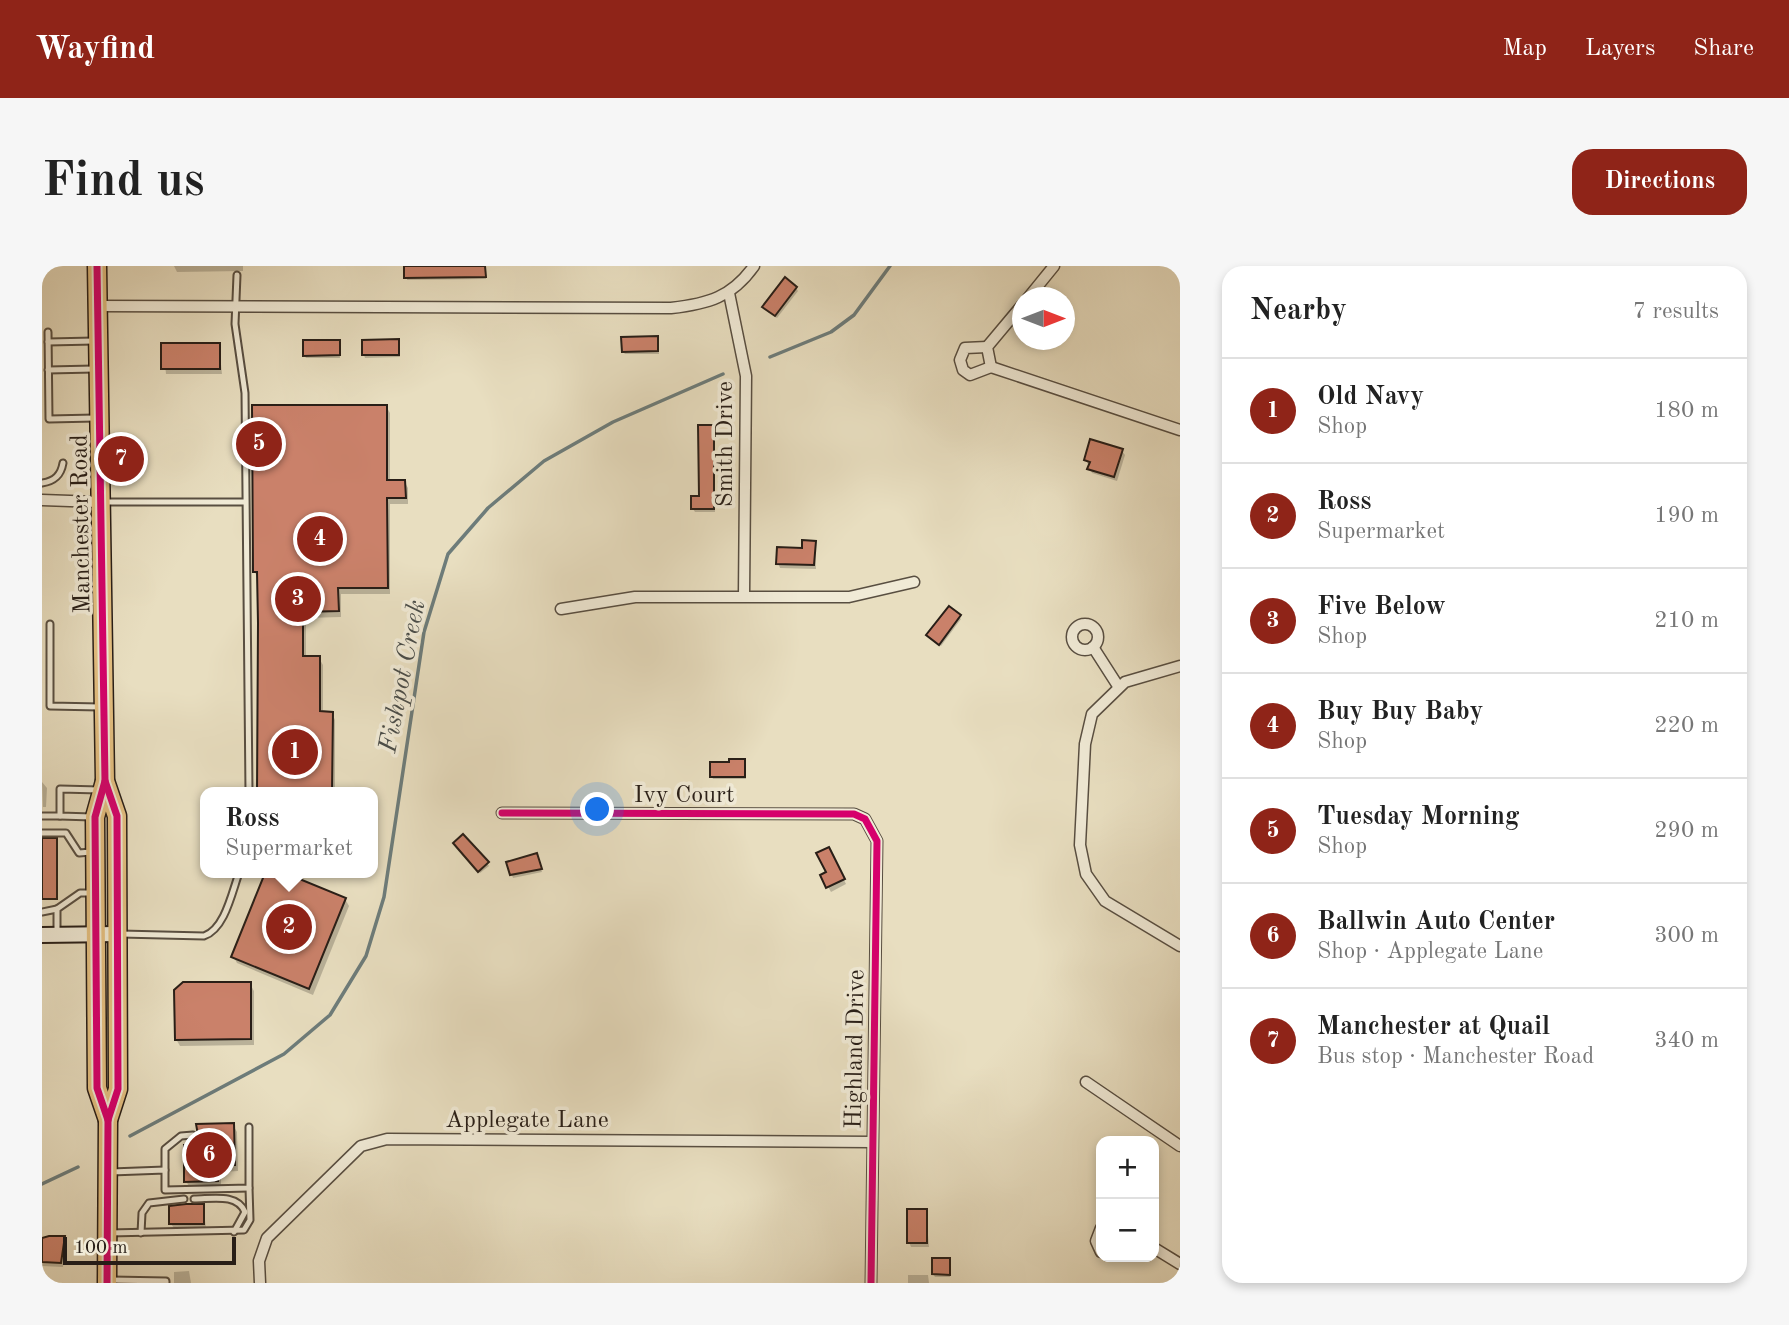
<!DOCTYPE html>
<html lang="en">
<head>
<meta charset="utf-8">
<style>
  :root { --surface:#fff; --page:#f6f6f6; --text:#222; --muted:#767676; --line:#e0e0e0; --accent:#8f2418 }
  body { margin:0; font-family:"Old Standard TT",serif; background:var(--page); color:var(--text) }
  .controls { position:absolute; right:21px; bottom:21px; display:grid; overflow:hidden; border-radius:14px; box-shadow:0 4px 10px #0003 }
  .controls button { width:63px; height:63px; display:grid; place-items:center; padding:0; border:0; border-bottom:2px solid var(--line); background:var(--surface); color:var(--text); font:35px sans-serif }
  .compass { position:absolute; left:970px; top:21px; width:63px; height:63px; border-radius:50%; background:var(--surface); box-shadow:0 4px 10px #0003; rotate:90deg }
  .scale { position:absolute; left:21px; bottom:18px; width:173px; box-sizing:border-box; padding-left:7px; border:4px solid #281e17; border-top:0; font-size:19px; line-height:24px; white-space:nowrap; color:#281e17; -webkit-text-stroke:5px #f0ead6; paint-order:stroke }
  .you { position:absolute; left:556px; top:544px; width:24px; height:24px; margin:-18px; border:5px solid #fff; border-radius:50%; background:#1a73e8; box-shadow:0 0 0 10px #1a73e833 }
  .badge { display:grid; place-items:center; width:46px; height:46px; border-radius:50%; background:var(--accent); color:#fff; font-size:23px; font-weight:700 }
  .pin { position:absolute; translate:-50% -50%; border:4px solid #fff; box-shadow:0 2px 7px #0006 }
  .popup { position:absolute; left:158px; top:521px; width:178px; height:91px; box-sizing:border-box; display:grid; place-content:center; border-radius:14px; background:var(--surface); filter:drop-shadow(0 2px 5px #0005); font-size:23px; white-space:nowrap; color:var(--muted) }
  .popup b { font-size:26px; color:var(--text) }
  .popup::after { content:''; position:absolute; left:50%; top:100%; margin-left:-14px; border:14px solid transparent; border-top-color:var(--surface) }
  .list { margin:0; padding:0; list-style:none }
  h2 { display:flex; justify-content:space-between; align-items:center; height:91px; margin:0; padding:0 28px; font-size:30px }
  h2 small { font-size:23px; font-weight:400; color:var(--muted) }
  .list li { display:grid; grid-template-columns:46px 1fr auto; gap:21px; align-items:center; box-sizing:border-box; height:105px; padding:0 28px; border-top:2px solid var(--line) }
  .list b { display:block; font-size:26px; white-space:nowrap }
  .list p { margin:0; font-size:23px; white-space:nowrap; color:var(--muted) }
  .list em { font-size:23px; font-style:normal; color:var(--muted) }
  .map { position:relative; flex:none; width:1138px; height:1017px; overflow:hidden; border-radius:21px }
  header { display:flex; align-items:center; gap:42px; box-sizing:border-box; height:98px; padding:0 35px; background:var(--accent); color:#fff }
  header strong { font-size:33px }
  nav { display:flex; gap:38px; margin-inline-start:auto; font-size:24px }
  .intro { display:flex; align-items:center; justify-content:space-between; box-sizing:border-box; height:168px; padding:0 42px }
  h1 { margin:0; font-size:49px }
  .button { padding:18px 32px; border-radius:21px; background:var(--accent); color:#fff; font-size:24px; font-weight:700 }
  main { display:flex; gap:42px; padding:0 42px }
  aside { flex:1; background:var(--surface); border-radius:21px; box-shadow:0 4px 10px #0003 }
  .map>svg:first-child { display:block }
  .shadow { fill:#0003 }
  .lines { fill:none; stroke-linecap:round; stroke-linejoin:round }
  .stream { stroke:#6d7c7a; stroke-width:3.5 }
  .building { fill:#ca816a; stroke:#281e17; stroke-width:2 }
  .lane-casing { stroke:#584e41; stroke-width:9 }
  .street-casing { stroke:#584e41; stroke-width:13 }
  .secondary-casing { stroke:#281e17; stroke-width:18 }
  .highway-casing { stroke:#281e17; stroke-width:21 }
  .lane { stroke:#f0ead6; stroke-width:5 }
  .street { stroke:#f0ead6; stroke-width:10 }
  .secondary { stroke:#f0ead6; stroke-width:14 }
  .highway { stroke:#e4bf80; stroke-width:18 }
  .cycleway-casing { stroke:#f0ead6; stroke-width:11 }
  .cycleway { stroke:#d6006c; stroke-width:7 }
  .labels { text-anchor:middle; stroke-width:7; stroke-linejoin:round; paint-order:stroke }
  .street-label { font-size:24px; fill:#281e17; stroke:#f0ead6 }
  .water-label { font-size:26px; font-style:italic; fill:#4a4d49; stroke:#f0ead6 }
</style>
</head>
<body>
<header>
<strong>Wayfind</strong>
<nav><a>Map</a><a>Layers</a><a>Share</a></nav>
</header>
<div class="intro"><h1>Find us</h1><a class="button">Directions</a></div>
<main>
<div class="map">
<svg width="1138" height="1017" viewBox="0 0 1138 1017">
  <rect width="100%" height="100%" fill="#e8dec0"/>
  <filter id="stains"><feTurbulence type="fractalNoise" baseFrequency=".00286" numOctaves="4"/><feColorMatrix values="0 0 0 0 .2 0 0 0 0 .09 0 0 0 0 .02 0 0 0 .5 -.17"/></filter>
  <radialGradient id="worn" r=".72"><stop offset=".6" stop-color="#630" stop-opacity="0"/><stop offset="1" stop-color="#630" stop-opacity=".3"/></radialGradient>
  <g class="shadow">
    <polygon points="132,0 201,0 201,5 135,6"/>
    <polygon points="364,0 444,0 444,13 365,14"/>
    <polygon points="754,22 756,25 735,52 724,44"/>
    <polygon points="615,72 617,88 583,88 581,86"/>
    <polygon points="356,75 358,91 323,92 322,89"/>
    <polygon points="297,76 298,92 264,92 262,89"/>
    <polygon points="121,79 177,79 180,108 124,108"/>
    <polygon points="344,140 348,147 348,215 362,215 366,222 366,238 348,238 348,328 299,328 299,351 264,352 264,392 277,392 281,399 281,447 290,447 293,454 293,526 217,526 218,357 216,312 212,305"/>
    <polygon points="671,161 673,246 653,246 651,243 659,231"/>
    <polygon points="1080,185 1083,189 1075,215 1050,207 1044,194"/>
    <polygon points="773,276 774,303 738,302 736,297"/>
    <polygon points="907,343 919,353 899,380 887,370"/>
    <polygon points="702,495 704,513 671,513 670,511"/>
    <polygon points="0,516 5,522 4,541 1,541 1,546"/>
    <polygon points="414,580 445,597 447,600 438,607"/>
    <polygon points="786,583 804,618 789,626 780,610 786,607"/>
    <polygon points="495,592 500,606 471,612 466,598"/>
    <polygon points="225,607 239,607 303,633 307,640 271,729 195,697 191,690"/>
    <polygon points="208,718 212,725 212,779 138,780 134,773"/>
    <polygon points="191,859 195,866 196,905 179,906 179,921 148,922 144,915 155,881"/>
    <polygon points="161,940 164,962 132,962 129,958"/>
    <polygon points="884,945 887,981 869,981 867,976"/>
    <polygon points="0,972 22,972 24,976 21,1001 0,1000"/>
    <polygon points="907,994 908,1011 893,1011 891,1008"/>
    <polygon points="147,1005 149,1017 132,1017 132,1006"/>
    <polygon points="866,1009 886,1009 887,1017 866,1017"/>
  </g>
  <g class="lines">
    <g class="stream">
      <polyline points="728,91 789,66 812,49 848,0"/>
      <polyline points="88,870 242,788 288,749 324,690 342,631 382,366 406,288 446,242 502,195 571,156 681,108"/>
      <polyline points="0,918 36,901"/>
    </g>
  </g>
  <g class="building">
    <polygon points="362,0 443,0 444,11 362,12"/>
    <polygon points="743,11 755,21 733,50 720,41"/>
    <polygon points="616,70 616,85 580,86 579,71"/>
    <polygon points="357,73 357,89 320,89 320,74"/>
    <polygon points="261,74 298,74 298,89 261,90"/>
    <rect x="119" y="77" width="59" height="26"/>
    <polygon points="210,139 345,139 345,214 363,214 364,232 345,232 346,322 296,322 297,345 261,346 261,390 278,390 278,445 291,446 290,526 215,526 216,357 215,306 211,306"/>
    <polygon points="656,159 672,159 672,243 649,243 649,230 657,230"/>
    <polygon points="1048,173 1081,183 1072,211 1045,203 1048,196 1042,194"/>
    <polygon points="760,274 774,275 772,299 734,298 735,281 760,282"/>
    <polygon points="907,340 919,349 897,379 884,369"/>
    <polygon points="687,493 703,493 703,511 668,511 668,496 687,496"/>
    <polygon points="421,568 447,596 436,606 411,577"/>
    <rect x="0" y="572" width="15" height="61"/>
    <polygon points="787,581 803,613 784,622 778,609 784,606 774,587"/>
    <polygon points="495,587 500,603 468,609 464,596"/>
    <polygon points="223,607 243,607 304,632 267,723 189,691"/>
    <polygon points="141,716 209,716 209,773 133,774 132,724"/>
    <polygon points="192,857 193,899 176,899 176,915 142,916 142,879 154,879 156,869 154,858"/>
    <polygon points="144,938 162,938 162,958 127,958 127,940"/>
    <rect x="865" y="943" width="20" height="34"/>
    <polygon points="7,970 23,970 19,997 0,996 0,972"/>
    <polygon points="890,992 908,992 908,1009 890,1008"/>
  </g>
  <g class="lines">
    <defs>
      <g id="lane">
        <polyline points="195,9 193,58 203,127 207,526"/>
        <polyline points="6,66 7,153 53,152"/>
        <polyline points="6,76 52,75"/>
        <polyline points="6,104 52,103"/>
        <path d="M0,217c13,-2 19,-8 21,-20"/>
        <polyline points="62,236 203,236"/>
        <polyline points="8,358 8,440 58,441"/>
        <polyline points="0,550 18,550"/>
        <polyline points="50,551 18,550 18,523 58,524"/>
        <polyline points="0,567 24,567 37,587 49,586"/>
        <polyline points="0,646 15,643"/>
        <path d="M79,668l83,2c21,-7 28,-44 35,-63"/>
        <polyline points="15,669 15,643 38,627 51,627"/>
        <polyline points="123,904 123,883 139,870 151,869"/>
        <polyline points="69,906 123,904 123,924 207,922 207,861"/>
        <path d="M152,933c18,0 43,-6 51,13l-11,20"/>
        <polyline points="67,967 202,964 208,954 207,922"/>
        <polyline points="99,967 100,947 107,937 142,933"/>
        <polyline points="70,1014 124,1015 124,1017"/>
      </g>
      <g id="street">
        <polyline points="687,27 704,110 702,330"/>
        <polyline points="986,32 1012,0"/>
        <path d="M55,40l574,2c37,-4 61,-11 83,-42"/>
        <polyline points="945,81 923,82 918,94 921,104 928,109 949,101"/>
        <polyline points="949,101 1138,164"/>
        <polyline points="949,101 945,81 981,38"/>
        <polyline points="0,234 56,236"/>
        <polyline points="519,343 593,331 807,331 872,316"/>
        <circle cx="1043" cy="371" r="13"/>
        <polyline points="1051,381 1076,420"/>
        <polyline points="1138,400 1083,416 1050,448 1043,478 1038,579 1044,608 1063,635 1138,680"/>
        <polyline points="460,547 812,548 823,553 835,575 829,1017"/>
        <polyline points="1044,816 1138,880"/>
        <polyline points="1059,962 1054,975 1059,986"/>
        <polyline points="1112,982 1138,998"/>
        <polyline points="218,1017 217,995 225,972 319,880 345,873 830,876"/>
      </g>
      <polyline id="secondary" points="0,669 75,668"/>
      <g id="highway">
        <polyline points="55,0 63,515 75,550 76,823 66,854 65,1017"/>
        <polyline points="63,515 53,551 55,822 66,854"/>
      </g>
    </defs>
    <use href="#lane" class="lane-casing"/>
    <use href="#street" class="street-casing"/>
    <use href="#secondary" class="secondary-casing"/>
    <use href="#highway" class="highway-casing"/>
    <use href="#lane" class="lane"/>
    <use href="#street" class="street"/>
    <use href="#secondary" class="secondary"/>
    <use href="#highway" class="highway"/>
    <defs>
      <g id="cycleway">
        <polyline points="55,0 63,515 75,550 76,823 66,854 65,1017"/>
        <polyline points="63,515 53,551 55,822 66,854"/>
        <polyline points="460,547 812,548 823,553 835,575 829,1017"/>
      </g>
    </defs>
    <use href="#cycleway" class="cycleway-casing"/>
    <use href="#cycleway" class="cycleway"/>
  </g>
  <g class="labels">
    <g class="street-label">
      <text transform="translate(682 178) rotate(-90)" y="8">Smith Drive</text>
      <text transform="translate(38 258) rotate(-91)" y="8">Manchester Road</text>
      <text x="642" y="536">Ivy Court</text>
      <text transform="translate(812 783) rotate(-89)" y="8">Highland Drive</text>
      <text x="485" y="861">Applegate Lane</text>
    </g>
    <g class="water-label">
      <text transform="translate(359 410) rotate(-79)" y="9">Fishpot Creek</text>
    </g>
  </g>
  <rect width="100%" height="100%" filter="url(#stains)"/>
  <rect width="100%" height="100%" fill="url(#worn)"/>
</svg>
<div class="controls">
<button>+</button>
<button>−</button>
</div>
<svg class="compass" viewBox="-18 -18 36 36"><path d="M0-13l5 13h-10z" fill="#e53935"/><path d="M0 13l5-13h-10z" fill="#767676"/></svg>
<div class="scale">100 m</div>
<div class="you"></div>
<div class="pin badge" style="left:253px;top:486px">1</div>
<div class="pin badge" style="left:247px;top:661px">2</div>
<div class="popup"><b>Ross</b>Supermarket</div>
<div class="pin badge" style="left:256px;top:333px">3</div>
<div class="pin badge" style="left:278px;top:273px">4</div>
<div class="pin badge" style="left:217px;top:178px">5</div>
<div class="pin badge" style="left:167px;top:889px">6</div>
<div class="pin badge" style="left:79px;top:193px">7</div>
</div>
<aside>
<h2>Nearby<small>7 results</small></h2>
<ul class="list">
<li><span class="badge">1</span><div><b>Old Navy</b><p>Shop</p></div><em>180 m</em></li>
<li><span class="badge">2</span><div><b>Ross</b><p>Supermarket</p></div><em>190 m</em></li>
<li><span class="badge">3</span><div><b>Five Below</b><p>Shop</p></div><em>210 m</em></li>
<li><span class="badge">4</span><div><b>Buy Buy Baby</b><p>Shop</p></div><em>220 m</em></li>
<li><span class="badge">5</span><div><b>Tuesday Morning</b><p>Shop</p></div><em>290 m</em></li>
<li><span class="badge">6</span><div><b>Ballwin Auto Center</b><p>Shop · Applegate Lane</p></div><em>300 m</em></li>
<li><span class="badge">7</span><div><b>Manchester at Quail</b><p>Bus stop · Manchester Road</p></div><em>340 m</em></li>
</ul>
</aside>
</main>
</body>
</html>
